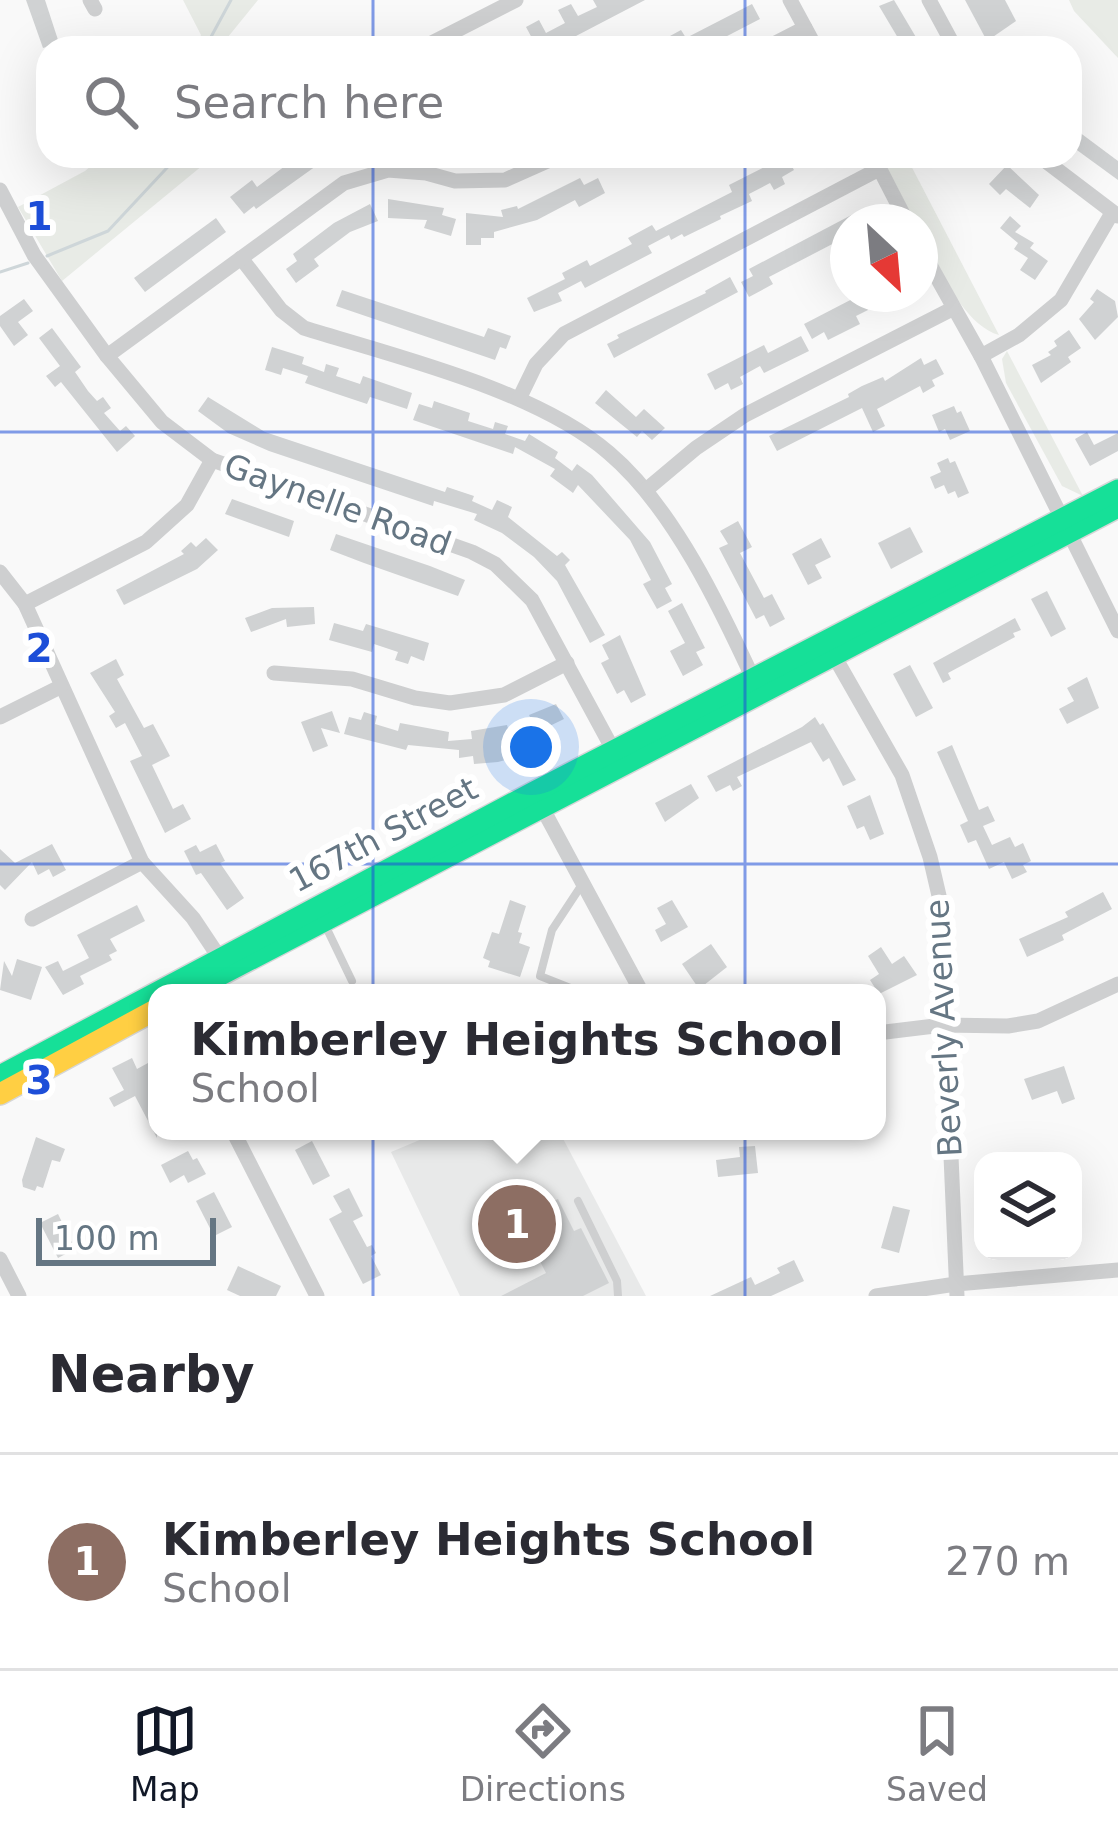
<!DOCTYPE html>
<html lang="en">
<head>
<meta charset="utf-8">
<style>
  :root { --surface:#fff; --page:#f2f2f3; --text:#2b2b33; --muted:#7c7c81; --line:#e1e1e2; --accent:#111827 }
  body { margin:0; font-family:"DejaVu Sans",sans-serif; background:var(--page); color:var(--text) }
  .controls { position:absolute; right:36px; bottom:36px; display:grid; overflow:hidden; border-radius:24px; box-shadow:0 12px 48px #0002 }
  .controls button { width:108px; height:108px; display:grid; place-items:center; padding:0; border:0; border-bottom:3px solid var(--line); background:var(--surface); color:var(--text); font:60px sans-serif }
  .compass { position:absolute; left:830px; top:204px; width:108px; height:108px; border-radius:50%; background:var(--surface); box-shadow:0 12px 48px #0002; rotate:154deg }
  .scale { position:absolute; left:36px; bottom:30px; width:180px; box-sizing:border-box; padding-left:12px; border:6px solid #657683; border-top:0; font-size:33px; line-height:42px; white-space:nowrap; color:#657683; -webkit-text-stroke:9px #fff; paint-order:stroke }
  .you { position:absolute; left:531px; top:747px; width:42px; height:42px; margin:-30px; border:9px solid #fff; border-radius:50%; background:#1a73e8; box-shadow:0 0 0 18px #1a73e833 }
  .badge { display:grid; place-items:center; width:78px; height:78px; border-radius:50%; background:var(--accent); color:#fff; font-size:39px; font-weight:700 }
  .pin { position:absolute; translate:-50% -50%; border:6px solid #fff; box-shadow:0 3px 12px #0006 }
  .popup { position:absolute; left:148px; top:984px; width:738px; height:156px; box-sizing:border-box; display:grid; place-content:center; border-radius:24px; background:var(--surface); filter:drop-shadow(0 3px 9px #0005); font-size:39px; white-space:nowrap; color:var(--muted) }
  .popup b { font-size:45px; color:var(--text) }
  .popup::after { content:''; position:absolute; left:50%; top:100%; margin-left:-24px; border:24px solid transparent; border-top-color:var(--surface) }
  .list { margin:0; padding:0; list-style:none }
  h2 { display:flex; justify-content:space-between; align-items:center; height:156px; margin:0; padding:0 48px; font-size:51px }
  h2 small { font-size:39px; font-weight:400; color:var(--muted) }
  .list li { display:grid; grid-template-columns:78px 1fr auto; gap:36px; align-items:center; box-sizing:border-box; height:216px; padding:0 48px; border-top:3px solid var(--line) }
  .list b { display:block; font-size:45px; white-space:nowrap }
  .list p { margin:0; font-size:39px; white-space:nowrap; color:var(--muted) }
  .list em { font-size:39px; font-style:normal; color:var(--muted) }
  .icon { flex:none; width:66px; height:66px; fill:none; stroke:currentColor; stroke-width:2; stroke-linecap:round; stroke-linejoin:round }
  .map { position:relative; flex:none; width:1118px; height:1296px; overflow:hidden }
  .search { position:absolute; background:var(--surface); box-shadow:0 12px 48px #0002; left:36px; right:36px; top:36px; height:132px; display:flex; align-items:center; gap:30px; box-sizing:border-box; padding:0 42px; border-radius:36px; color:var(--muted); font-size:45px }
  .sheet { height:372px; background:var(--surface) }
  nav { display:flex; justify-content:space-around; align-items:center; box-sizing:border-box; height:168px; border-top:3px solid var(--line); background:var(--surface); font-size:33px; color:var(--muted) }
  nav a { display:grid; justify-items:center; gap:6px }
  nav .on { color:var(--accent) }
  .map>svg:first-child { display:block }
  .built { fill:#e8e9e9 }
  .green { fill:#e8ebe6 }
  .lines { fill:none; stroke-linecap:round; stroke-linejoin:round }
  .stream { stroke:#ced6d9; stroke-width:3 }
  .building { fill:#d0d2d3 }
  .fast-casing { stroke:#d5d6d7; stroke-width:24 }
  .slow-casing { stroke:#d5d6d7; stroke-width:24 }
  .lane { stroke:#cecfd0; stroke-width:8 }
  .street { stroke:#cecfd0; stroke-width:15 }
  .fast { stroke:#16e098; stroke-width:21 }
  .slow { stroke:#ffcf43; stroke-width:21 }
  .grid { fill:none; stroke:#1d4ed8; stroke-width:3; stroke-opacity:0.55 }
  .labels { text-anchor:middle; stroke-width:12; stroke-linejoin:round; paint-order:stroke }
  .street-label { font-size:33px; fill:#657683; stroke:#fff }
  .grid-label { font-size:39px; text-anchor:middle; font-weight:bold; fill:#1d4ed8; stroke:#fff; stroke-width:12; stroke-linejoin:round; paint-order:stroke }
</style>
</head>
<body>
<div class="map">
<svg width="1118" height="1296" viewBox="0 0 1118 1296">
  <rect width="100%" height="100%" fill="#f9f9f9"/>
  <polygon class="built" points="441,1131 559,1131 646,1296 460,1296 391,1152"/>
  <g class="green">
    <polygon points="183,0 258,0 219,48 195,48 201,35"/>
    <polygon points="1069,0 1118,0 1118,58 1074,11"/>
    <polygon points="103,156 214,156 62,281 18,207 85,171"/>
    <path d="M881,156h25l93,179c-36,-10 -63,-72 -79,-103v-10h-5z"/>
    <polygon points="1007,351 1083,496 1062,486 1006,383 1002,359"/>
  </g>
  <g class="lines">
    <g class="stream">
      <polyline points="205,48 231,0"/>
      <polyline points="47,256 108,231 178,156"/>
      <polyline points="0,272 28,263"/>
    </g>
  </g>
  <g class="building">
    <polygon points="26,0 45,0 59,43 43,48"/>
    <polygon points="593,0 645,0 553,48 518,48 533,40 526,27 539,20 546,33 565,23 558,10 571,4 578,16 597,7"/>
    <polygon points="894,0 920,44 913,48 904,48 879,6"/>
    <polygon points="965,0 1005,0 1016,21 987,41"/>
    <polygon points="752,4 760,19 704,48 648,48 681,30 686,38"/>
    <polygon points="1079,132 1118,161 1118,180 1070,145"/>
    <polygon points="290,156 330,156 256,209 254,206 244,214 230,197 252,180 257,187 293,160"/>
    <polygon points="786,156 794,170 782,177 785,184 774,190 770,183 749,194 752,201 720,216 721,219 684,237 682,234 671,240 669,235 648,246 652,253 585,288 581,281 558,293 562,301 534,312 527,298 565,279 562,273 587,260 590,266 632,244 628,238 652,225 656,231 691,213 732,192 729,185"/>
    <polygon points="1007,165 1039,195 1030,208 1006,189 1000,195 989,184"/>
    <polygon points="580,178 584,185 598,178 605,193 579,207 575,200 537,220 494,232 494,238 481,238 481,245 466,245 466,213 503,217 501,210 517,206 518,209"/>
    <polygon points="388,199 444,208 442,215 456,219 451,236 424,228 427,220 388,218"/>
    <polygon points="370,204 378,221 350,232 314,259 319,266 296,283 286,269 297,261 293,254 334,223"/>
    <polygon points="859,211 865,222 848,222 848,251 842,239 769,277 773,284 749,297 741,282 753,276 749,269"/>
    <polygon points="1010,216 1021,226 1015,232 1034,243 1030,248 1048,261 1035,280 1020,270 1028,258 1014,249 1018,243 1000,228"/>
    <polygon points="216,218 226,232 145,292 134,278"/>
    <polygon points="730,277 738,292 614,358 607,344 619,338 617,335 706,293 705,291"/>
    <polygon points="1097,289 1115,301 1118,317 1095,340 1079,319 1094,302 1090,299"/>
    <polygon points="342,290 484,337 488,328 511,336 506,349 500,347 495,360 336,306"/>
    <polygon points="860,295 868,310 856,316 860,324 828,340 824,332 812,339 804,324"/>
    <polygon points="24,299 33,311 18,322 28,335 14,346 0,326 0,316"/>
    <polygon points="52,328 81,367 75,372 88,391 97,401 103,397 111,408 104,413 120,431 126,426 135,436 117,452 61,382 55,387 46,376 60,366 39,338"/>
    <polygon points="1069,330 1081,348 1068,357 1071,362 1041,383 1032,365 1051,355 1048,352 1057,346 1054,341"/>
    <polygon points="801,336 809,351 764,373 760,366 740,377 743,384 731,390 728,383 715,390 707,374 764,345 768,353"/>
    <polygon points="272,347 304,357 302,364 324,372 326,364 339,368 336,376 360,384 363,376 412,393 407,409 370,397 367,404 331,392 305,383 308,376 283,368 281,375 265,370"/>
    <polygon points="921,358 924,365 936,359 944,374 932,380 935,386 923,393 920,386 877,409 885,426 873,432 862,408 777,451 769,436 849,397 848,394 862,386 883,377 885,381"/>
    <polygon points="606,390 636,417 644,409 665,428 652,440 642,431 637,437 595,403"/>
    <polygon points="208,397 265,432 445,492 447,487 474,496 472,501 492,510 497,500 512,507 508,517 557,556 562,552 570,560 565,565 605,635 590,643 557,581 534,557 502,533 474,520 477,514 434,501 433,506 269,451 228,433 198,411"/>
    <polygon points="434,401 470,413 468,421 493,429 495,422 508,426 505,434 525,441 529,434 558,452 555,458 572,471 577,464 592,475 650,542 672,584 665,588 672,601 657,609 643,584 651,580 630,540 578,485 573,493 550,476 555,469 515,447 513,454 413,420 419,404 432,408"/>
    <polygon points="954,406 957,413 961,411 970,431 950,440 945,429 939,432 932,415"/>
    <polygon points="1087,432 1094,445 1118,433 1118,451 1090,466 1075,439"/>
    <polygon points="948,458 950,463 955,461 969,493 958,498 955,491 948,494 944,485 935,489 930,477 941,472 937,463"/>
    <polygon points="232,499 294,521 289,537 225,514"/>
    <polygon points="738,521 752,547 740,553 764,598 772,594 785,619 770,627 764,615 756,619 719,548 728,544 720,531"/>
    <polygon points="910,527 923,552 891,569 878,543"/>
    <polygon points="336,534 430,566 465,580 458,596 364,563 330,550"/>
    <polygon points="206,538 218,550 197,569 124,605 116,590 184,554 181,551 191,542 196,547"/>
    <polygon points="821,538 831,557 815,565 822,578 808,585 792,554"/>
    <polygon points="1047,591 1066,629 1051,637 1031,599"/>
    <polygon points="682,603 705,648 696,652 703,665 683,676 670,651 685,643 668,611"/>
    <polygon points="314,607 315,624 287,627 286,619 251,632 245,618 272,608"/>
    <polygon points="1015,618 1021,630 1013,633 1015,637 948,673 951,679 943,683 933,663"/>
    <polygon points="334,623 363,631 366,624 429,643 424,661 411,656 408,664 395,660 398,652 374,644 372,652 329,640"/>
    <polygon points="620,635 646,695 631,703 624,690 617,694 601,663 609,659 602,645"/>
    <polygon points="116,659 124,675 117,679 144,728 153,724 170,756 152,765 173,809 183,804 191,819 165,833 130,761 142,756 125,723 116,728 109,716 115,712 90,673"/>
    <polygon points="910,665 933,708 916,717 893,674"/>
    <polygon points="1087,677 1099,708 1067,724 1059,709 1074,701 1067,688"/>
    <polygon points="556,704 564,719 525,738 527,745 515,748 517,757 498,762 474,764 473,756 459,758 459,750 408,745 406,750 344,734 349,717 361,720 364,712 377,716 375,724 398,731 400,723 449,732 448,741 472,739 471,731 507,725 509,732 534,725 529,715"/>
    <polygon points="332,711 340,733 321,728 328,746 313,752 301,722"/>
    <polygon points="815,717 820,725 823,723 856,780 843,786 829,758 823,762 811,742 737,777 742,786 733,791 730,785 716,792 707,776 802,727"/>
    <polygon points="952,745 979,810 988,806 995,821 983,826 992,845 1010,837 1015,847 1023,843 1031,861 1023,865 1027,872 1012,879 1004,862 989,869 976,840 968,843 960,825 968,821 937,752"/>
    <polygon points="691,784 699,798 665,822 655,803"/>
    <polygon points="870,795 884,834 870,840 864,826 857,829 847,806"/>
    <polygon points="52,844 66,870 53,877 49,869 38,875 32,862 5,890 0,885 0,849 15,863"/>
    <polygon points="216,844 225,861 220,863 244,898 227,910 201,873 196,875 184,851 196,845 200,852"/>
    <polygon points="1103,892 1112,909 1062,935 1064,940 1027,957 1019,939 1068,917 1065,912"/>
    <polygon points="510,900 526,906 518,932 522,933 519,943 530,947 520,977 488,967 490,961 483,958 492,932 499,934"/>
    <polygon points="672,900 688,927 661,942 655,930 666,924 657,908"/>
    <polygon points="137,905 145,921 110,939 117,951 109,955 112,960 80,976 84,984 63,995 45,967 58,961 63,971 89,958 77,935"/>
    <polygon points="711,944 727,967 699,989 682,964"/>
    <polygon points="881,947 892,964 904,956 917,975 879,994 870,980 879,974 868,956"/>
    <polygon points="17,959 42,967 31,1000 0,990 4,961 12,976"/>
    <polygon points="132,1058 137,1069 148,1063 157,1080 150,1083 157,1095 157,1138 135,1096 114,1107 109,1098 124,1090 112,1068"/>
    <polygon points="1064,1066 1075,1099 1062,1104 1057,1091 1032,1100 1024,1079"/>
    <polygon points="36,1137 65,1149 60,1162 52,1160 43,1188 37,1186 35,1191 23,1187 22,1180"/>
    <polygon points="312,1141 330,1176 313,1185 295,1150"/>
    <polygon points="755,1146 758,1173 718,1177 716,1160 740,1157 739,1147"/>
    <polygon points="188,1151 193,1160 197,1158 206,1174 188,1183 184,1175 170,1183 161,1165"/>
    <polygon points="349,1188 363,1216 353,1221 367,1247 372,1245 376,1253 371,1256 381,1275 363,1284 329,1219 342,1212 333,1196"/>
    <polygon points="214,1192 232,1227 214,1236 196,1201"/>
    <polygon points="558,1199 574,1231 581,1228 609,1283 583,1296 501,1296 546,1273 524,1230 549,1218 543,1206"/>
    <polygon points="893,1206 910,1210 899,1253 881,1248"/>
    <polygon points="58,1214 75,1249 58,1258 40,1223"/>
    <polygon points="794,1260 804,1281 771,1296 710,1296 751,1277 755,1285 780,1273 777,1268"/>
    <polygon points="238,1266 281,1286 276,1296 240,1296 227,1290"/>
  </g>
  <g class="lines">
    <defs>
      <g id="fast">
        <polyline points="186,993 1118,507"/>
        <polyline points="0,1076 534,792 1118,490"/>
      </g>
      <polyline id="slow" points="0,1094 157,1009"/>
    </defs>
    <use href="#fast" class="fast-casing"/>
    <use href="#slow" class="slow-casing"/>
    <g class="lane">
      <polyline points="581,886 552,930 540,976 583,993"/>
      <polyline points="326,927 352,981"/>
      <polyline points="578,1201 617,1281 618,1296"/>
    </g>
    <g class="street">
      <polyline points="90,0 95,9"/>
      <polyline points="790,0 816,48"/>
      <polyline points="929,0 955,48"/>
      <polyline points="422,48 516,0"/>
      <polyline points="766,48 805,28"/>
      <polyline points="873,156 907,222"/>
      <polyline points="1039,156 1118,216"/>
      <polyline points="0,190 34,255 107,356 162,422 212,460 472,552 495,564 532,600 617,757"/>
      <polyline points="920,247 981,356 1118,631"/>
      <path d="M241,258l40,52 23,18c93,29 232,62 305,125 64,54 112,156 147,232"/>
      <polyline points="107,356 344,183 388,170 426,173 455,181 505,180 559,156"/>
      <polyline points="981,356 1019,335 1061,300 1112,213"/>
      <polyline points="519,399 536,364 564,334 879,169"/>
      <polyline points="646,490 696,448 745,415 952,309"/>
      <polyline points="0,572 25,604 142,862 193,918 223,963"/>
      <polyline points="25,604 146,542 187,505 212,460"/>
      <polyline points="829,647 902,775 930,857 940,900 957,1296"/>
      <polyline points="274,673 352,679 415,698 450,703 504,695 567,663"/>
      <polyline points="0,717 60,687"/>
      <polyline points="538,800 642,993"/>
      <polyline points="32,919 142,862"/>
      <polyline points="877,1033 943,1025 1008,1026 1038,1021 1118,984"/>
      <polyline points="233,1131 317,1296"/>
      <polyline points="0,1259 19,1296"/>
      <polyline points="876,1296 956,1284 1118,1270"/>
    </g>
    <use href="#fast" class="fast"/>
    <use href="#slow" class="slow"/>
  </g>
  <path class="grid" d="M373,0v48M745,0v48M373,156v1140M745,156v1140M0,432h1118M0,864h1118"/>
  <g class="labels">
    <g class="street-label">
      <text transform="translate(338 504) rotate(20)" y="12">Gaynelle Road</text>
      <text transform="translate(383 834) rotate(-28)" y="12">167th Street</text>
      <text transform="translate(943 1028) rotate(-93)" y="12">Beverly Avenue</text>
    </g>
  </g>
  <g class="grid-label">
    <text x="39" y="230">1</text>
    <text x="39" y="662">2</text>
    <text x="39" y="1094">3</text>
  </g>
</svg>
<div class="controls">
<button><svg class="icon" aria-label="layers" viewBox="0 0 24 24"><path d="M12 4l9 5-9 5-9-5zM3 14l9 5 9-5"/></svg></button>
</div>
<svg class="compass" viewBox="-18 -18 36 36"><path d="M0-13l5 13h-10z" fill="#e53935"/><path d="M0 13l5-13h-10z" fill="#7c7c81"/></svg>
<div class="scale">100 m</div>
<div class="you"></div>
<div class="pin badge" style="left:517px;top:1224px;background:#8d6e63">1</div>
<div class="popup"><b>Kimberley Heights School</b>School</div>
<div class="search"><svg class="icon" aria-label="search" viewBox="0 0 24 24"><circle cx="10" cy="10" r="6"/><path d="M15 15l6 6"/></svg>Search here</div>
</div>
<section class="sheet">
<h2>Nearby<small></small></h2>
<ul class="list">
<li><span class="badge" style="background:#8d6e63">1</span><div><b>Kimberley Heights School</b><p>School</p></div><em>270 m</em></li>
</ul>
</section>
<nav>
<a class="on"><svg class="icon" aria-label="map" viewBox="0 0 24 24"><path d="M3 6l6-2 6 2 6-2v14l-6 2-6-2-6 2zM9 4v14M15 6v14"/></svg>Map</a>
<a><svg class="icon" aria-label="directions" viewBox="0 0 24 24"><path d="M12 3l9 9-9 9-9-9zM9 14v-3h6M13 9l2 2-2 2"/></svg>Directions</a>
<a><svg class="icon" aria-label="saved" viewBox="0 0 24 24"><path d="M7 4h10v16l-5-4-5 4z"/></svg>Saved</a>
</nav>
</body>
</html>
